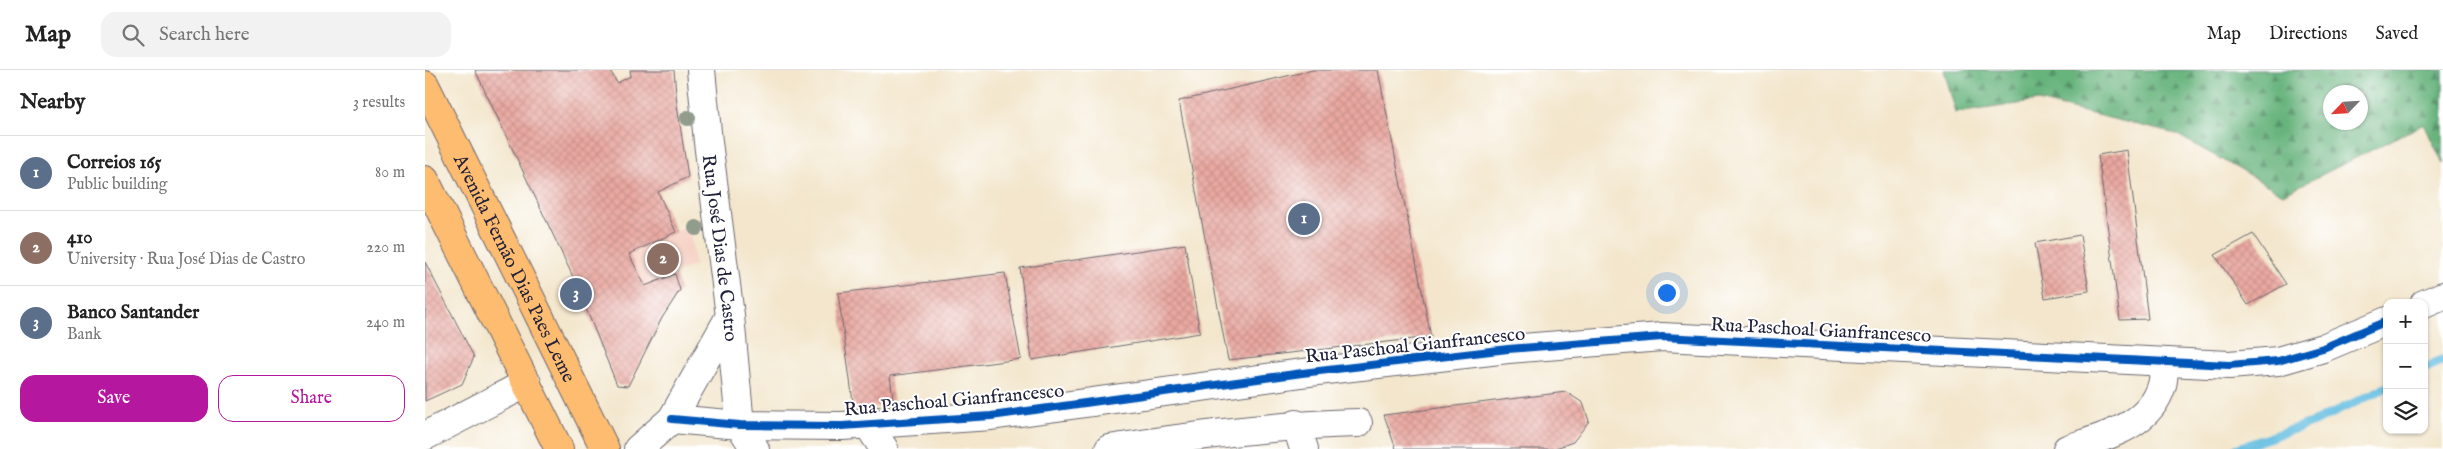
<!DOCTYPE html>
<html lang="en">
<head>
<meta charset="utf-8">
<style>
  :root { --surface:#fff; --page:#f2f2f2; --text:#222; --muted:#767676; --line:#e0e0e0; --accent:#b5179e }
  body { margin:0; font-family:"IM FELL English",serif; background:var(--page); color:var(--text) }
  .controls { position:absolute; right:15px; bottom:15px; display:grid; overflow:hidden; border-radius:10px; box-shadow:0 1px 4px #0004 }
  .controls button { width:45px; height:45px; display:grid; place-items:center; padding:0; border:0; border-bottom:1px solid var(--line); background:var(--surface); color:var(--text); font:25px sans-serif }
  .compass { position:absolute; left:1898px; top:15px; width:45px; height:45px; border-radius:50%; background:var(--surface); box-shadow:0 1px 4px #0004; rotate:245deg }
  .you { position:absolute; left:1241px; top:222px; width:18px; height:18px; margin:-12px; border:4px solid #fff; border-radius:50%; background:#1a73e8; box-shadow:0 0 0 8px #1a73e833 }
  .badge { display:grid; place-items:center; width:32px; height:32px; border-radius:50%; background:var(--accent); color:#fff; font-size:16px; font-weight:700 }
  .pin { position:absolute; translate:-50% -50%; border:2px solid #fff; box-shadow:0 1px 5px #0006 }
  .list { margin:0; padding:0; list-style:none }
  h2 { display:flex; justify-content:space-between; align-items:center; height:65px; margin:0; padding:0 20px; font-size:21px }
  h2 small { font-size:16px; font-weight:400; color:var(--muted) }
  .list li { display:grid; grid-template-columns:32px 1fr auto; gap:15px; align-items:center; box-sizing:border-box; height:75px; padding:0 20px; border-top:1px solid var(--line) }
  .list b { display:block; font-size:19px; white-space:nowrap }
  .list p { margin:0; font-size:16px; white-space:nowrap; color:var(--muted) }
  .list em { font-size:16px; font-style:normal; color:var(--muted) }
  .actions { display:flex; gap:10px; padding:15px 20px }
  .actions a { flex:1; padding:11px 0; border:1px solid var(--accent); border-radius:15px; text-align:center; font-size:18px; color:var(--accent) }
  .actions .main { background:var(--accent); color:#fff }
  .icon { flex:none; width:28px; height:28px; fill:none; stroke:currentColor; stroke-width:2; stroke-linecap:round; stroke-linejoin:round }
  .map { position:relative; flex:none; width:2018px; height:379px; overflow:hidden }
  header { display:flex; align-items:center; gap:30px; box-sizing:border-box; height:70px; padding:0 25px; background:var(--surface); border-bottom:1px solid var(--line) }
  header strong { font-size:24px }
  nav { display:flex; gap:28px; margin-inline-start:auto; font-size:18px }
  .search { width:350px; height:45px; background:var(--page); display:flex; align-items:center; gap:12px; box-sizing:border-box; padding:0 18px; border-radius:15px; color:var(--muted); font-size:19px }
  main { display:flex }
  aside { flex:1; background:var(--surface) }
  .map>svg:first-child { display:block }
  .built { fill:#f6d2c5 }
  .forest { fill:url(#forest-firs); stroke:#446b5c; fill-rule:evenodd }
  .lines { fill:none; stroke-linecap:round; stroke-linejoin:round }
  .stream { stroke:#63bee1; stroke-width:9 }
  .building { fill:url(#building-cross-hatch) }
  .minor-casing { stroke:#6b676e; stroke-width:30 }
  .major-casing { stroke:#6b676e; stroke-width:30 }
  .minor { stroke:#fff; stroke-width:28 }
  .major { stroke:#febc70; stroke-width:28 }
  .cycleway-casing { stroke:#fff; stroke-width:11 }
  .cycleway { stroke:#0057b8; stroke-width:8 }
  .tree { fill:#929c8d }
  .labels { text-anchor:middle; stroke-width:4; stroke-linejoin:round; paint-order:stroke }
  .street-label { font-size:19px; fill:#22223b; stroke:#fff }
</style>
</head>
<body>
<header>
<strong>Map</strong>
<div class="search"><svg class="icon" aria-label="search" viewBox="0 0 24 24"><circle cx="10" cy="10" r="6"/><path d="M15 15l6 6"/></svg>Search here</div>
<nav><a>Map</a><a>Directions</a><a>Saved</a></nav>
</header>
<main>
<aside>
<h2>Nearby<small>3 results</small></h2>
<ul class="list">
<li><span class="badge" style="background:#5c6f8a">1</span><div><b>Correios 165</b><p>Public building</p></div><em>80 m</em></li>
<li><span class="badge" style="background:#8d6e63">2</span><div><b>410</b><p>University · Rua José Dias de Castro</p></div><em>220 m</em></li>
<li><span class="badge" style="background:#5c6f8a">3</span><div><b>Banco Santander</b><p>Bank</p></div><em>240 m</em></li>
</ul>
<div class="actions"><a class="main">Save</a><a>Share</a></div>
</aside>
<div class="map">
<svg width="2018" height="379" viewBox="0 0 2018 379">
  <defs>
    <pattern id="forest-firs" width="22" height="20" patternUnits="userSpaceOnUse" patternTransform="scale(1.25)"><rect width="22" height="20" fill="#67b47d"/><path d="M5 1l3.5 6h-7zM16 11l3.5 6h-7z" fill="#549268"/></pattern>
    <pattern id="building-cross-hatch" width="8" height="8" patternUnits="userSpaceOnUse" patternTransform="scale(1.25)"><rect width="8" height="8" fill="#e9a8a0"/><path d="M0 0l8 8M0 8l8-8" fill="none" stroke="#c8908b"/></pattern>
  </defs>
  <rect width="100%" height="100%" fill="#fff"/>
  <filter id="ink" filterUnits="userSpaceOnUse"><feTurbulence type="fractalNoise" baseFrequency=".02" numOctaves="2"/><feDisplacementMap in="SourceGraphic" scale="10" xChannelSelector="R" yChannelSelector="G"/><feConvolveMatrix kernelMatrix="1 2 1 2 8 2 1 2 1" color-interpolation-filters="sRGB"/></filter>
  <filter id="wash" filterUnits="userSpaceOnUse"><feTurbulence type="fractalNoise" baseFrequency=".0096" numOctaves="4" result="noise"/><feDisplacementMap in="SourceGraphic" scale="20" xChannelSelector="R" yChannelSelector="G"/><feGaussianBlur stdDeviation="1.12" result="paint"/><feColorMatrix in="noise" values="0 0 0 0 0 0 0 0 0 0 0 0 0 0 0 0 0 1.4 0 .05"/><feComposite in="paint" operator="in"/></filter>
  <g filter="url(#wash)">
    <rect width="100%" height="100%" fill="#f3e6cc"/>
    <polygon class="built" points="264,156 270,195 220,216 204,184"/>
    <path class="forest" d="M1519,0h499v94l-19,-40 -141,70 -107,-60 -138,-33 -82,12zM1906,22h30v30h-30z"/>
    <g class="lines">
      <g class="stream">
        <polyline points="1999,299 2018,290"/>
        <polyline points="1811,379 1889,352 1962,317"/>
      </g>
    </g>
    <g id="blocks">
      <g class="building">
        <polygon points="50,0 185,0 192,13 206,6 205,0 249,0 252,35 263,107 233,122 251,162 204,184 220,216 250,204 255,220 237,248 203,316 192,315 149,209"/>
        <polygon points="888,0 953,0 1006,267 803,290 754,31"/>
        <polygon points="1702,80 1723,249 1695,250 1673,85"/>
        <polygon points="1828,164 1861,214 1823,235 1790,185"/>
        <polygon points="1655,165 1664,221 1620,228 1610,173"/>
        <polygon points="760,174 775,263 607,290 595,198"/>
        <polygon points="0,192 49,287 37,314 0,331"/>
        <polygon points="580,203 596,289 465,306 469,335 429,339 413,223"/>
        <polygon points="1141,322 1158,333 1164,351 1148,372 1128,379 971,379 959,345"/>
      </g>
    </g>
  </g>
  <g filter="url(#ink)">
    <use href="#blocks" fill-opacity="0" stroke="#6b676e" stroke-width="1"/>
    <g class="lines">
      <defs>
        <g id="minor">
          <path id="s1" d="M276,0l7,72 22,174 10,109 15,24"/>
          <polyline points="1999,234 2018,226"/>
          <polyline points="247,349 315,355 417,356 566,346 877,303 1083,279 1237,267 1804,295 1853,291 1898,278 1962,251"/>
          <polyline points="442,353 459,379"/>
          <polyline points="871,354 879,379"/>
          <polyline points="0,366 102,313"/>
          <polyline points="213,379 247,349 305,246"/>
          <path d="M684,379c83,-13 165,-24 249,-26"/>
          <path d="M1642,379c36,-12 83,-22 95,-64 2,-7 2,-16 2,-23"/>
        </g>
        <g id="major">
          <path id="s2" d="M0,15l180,364"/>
          <polyline points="0,110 134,379"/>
        </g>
      </defs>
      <use href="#minor" class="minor-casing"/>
      <use href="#major" class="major-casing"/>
      <use href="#minor" class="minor"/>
      <use href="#major" class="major"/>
      <defs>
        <polyline id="cycleway" points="247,349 315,355 417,356 566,346 877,303 1083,279 1237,267 1804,295 1853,291 1898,278 1962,251"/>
      </defs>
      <use href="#cycleway" class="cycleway-casing"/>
      <use href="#cycleway" class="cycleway"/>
    </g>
    <g class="tree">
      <circle cx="263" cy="48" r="8"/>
      <circle cx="271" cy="158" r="8"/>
    </g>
  </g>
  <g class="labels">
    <g class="street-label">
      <text dy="7" stroke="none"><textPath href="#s1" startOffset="179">Rua José Dias de Castro</textPath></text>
      <text dy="7" stroke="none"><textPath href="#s2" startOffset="204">Avenida Fernão Dias Paes Leme</textPath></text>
      <text transform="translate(1396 259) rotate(3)" y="7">Rua Paschoal Gianfrancesco</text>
      <text transform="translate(990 274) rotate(-6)" y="7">Rua Paschoal Gianfrancesco</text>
      <text transform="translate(529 329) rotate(-5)" y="7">Rua Paschoal Gianfrancesco</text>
    </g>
  </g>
</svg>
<div class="controls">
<button>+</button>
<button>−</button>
<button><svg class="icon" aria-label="layers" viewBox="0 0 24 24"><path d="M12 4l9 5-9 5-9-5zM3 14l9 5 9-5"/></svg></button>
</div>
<svg class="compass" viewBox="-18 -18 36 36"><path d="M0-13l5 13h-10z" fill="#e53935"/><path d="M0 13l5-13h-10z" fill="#767676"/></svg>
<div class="you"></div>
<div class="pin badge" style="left:879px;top:149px;background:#5c6f8a">1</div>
<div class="pin badge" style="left:238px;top:189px;background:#8d6e63">2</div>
<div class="pin badge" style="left:151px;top:224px;background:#5c6f8a">3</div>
</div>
</main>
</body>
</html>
